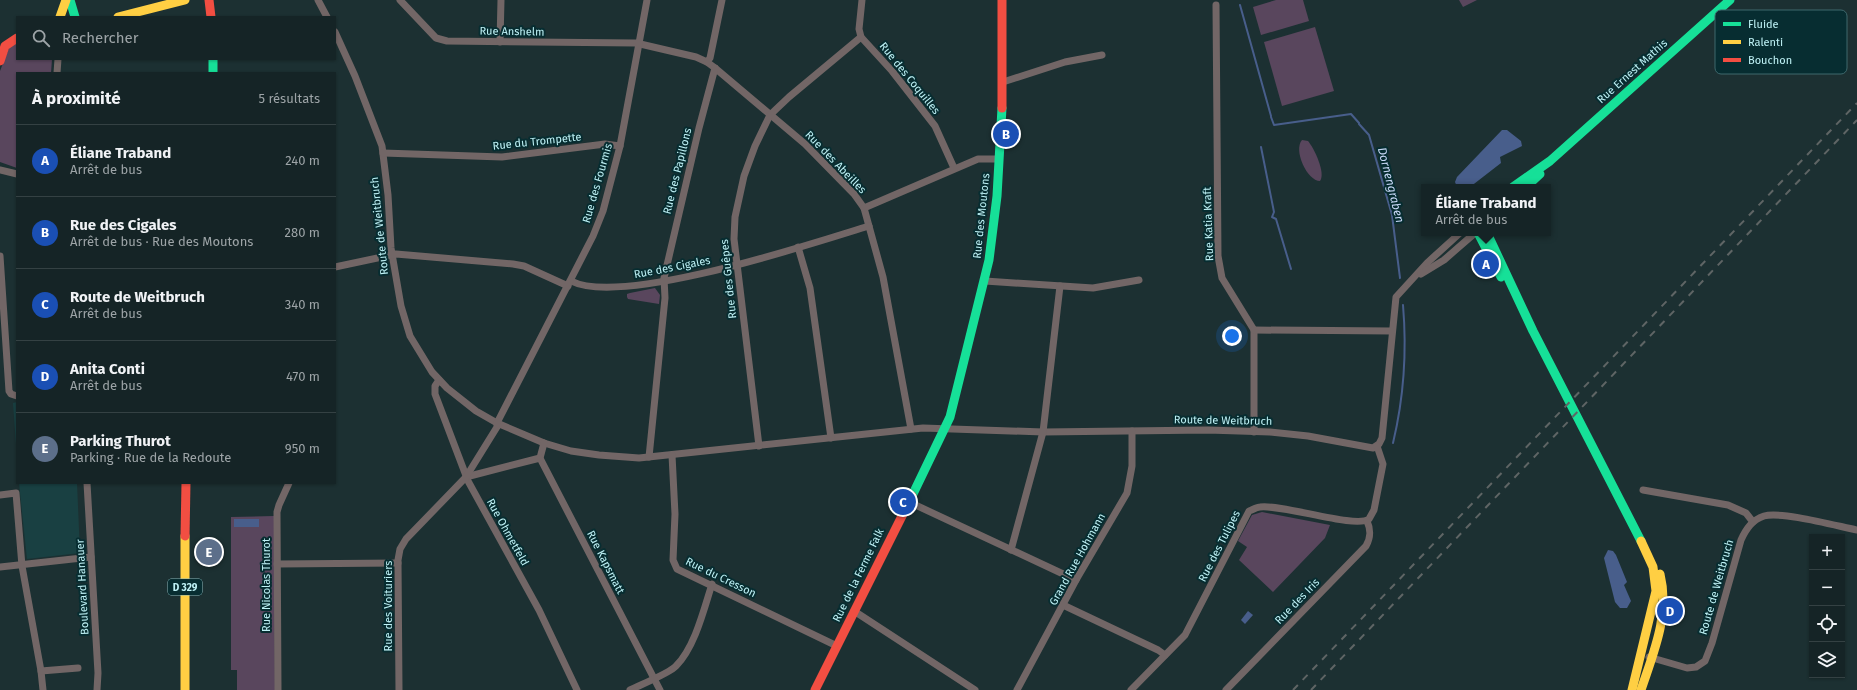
<!DOCTYPE html>
<html lang="fr">
<head>
<meta charset="utf-8">
<style>
  :root { --surface:#152426; --page:#1e2c2e; --text:#f1f3f6; --muted:#9da4a7; --line:#344143; --accent:#0b8043 }
  body { margin:0; font-family:"Fira Sans",sans-serif; background:var(--page); color:var(--text) }
  .controls { position:absolute; right:12px; bottom:12px; display:grid; overflow:hidden; border-radius:0px; box-shadow:0 1px 3px #0004 }
  .controls button { width:36px; height:36px; display:grid; place-items:center; padding:0; border:0; border-bottom:1px solid var(--line); background:var(--surface); color:var(--text); font:20px sans-serif }
  .you { position:absolute; left:1232px; top:336px; width:14px; height:14px; margin:-10px; border:3px solid #fff; border-radius:50%; background:#1a73e8; box-shadow:0 0 0 6px #1a73e833 }
  .badge { display:grid; place-items:center; width:26px; height:26px; border-radius:50%; background:var(--accent); color:#fff; font-size:13px; font-weight:700 }
  .pin { position:absolute; translate:-50% -50%; border:2px solid #fff; box-shadow:0 1px 4px #0006 }
  .popup { position:absolute; left:1421px; top:184px; width:130px; height:52px; box-sizing:border-box; display:grid; place-content:center; border-radius:0px; background:var(--surface); filter:drop-shadow(0 1px 3px #0005); font-size:13px; white-space:nowrap; color:var(--muted) }
  .popup b { font-size:15px; color:var(--text) }
  .popup::after { content:''; position:absolute; left:50%; top:100%; margin-left:-8px; border:8px solid transparent; border-top-color:var(--surface) }
  .list { margin:0; padding:0; list-style:none }
  h2 { display:flex; justify-content:space-between; align-items:center; height:52px; margin:0; padding:0 16px; font-size:17px }
  h2 small { font-size:13px; font-weight:400; color:var(--muted) }
  .list li { display:grid; grid-template-columns:26px 1fr auto; gap:12px; align-items:center; box-sizing:border-box; height:72px; padding:0 16px; border-top:1px solid var(--line) }
  .list b { display:block; font-size:15px; white-space:nowrap }
  .list p { margin:0; font-size:13px; white-space:nowrap; color:var(--muted) }
  .list em { font-size:13px; font-style:normal; color:var(--muted) }
  .icon { flex:none; width:22px; height:22px; fill:none; stroke:currentColor; stroke-width:2; stroke-linecap:round; stroke-linejoin:round }
  .map { position:relative; flex:none; width:1857px; height:690px; overflow:hidden }
  .search { position:absolute; background:var(--surface); box-shadow:0 1px 3px #0004; left:16px; top:16px; width:320px; height:44px; display:flex; align-items:center; gap:10px; box-sizing:border-box; padding:0 14px; border-radius:0px; color:var(--muted); font-size:15px }
  .panel { position:absolute; background:var(--surface); box-shadow:0 1px 3px #0004; left:16px; top:72px; width:320px; height:412px; border-radius:0px }
  .map>svg:first-child { display:block }
  .built { fill:#194042 }
  .green { fill:#59465d }
  .water { fill:#485e8b }
  .lines { fill:none; stroke-linecap:round; stroke-linejoin:round }
  .stream { stroke:#485e8b; stroke-width:2 }
  .street { stroke:#726666; stroke-width:7 }
  .fast { stroke:#16e098; stroke-width:9 }
  .slow { stroke:#ffcf43; stroke-width:9 }
  .jam { stroke:#f24e42; stroke-width:9 }
  .rail { stroke:#5f6565; stroke-width:2; stroke-dasharray:7 7; stroke-linecap:butt }
  .labels { text-anchor:middle; stroke-width:4; stroke-linejoin:round; paint-order:stroke }
  .shield { fill:#072d31; stroke:#88b7bb; stroke-width:1 }
  .shield-label { font-size:10px; font-weight:bold; fill:#bff2f6 }
  .street-label { font-size:11px; fill:#bff2f6; stroke:#072d31 }
  .water-label { font-size:12px; font-style:italic; fill:#c9d9f7; stroke:#072d31 }
  .key { fill:#072d31; stroke:#3e686c; stroke-width:1 }
  .key-label { font-size:11px; fill:#bff2f6 }
</style>
</head>
<body>
<div class="map">
<svg width="1857" height="690" viewBox="0 0 1857 690">
  <rect width="100%" height="100%" fill="#1c3032"/>
  <g class="built">
    <polygon points="17,402 17,459 13,403"/>
    <polygon points="19,483 77,483 80,553 27,559"/>
  </g>
  <g class="green">
    <polygon points="1276,0 1303,0 1309,21 1261,35 1253,7"/>
    <polygon points="1459,0 1477,0 1463,7"/>
    <polygon points="1315,27 1334,91 1282,106 1264,42"/>
    <polygon points="17,43 17,59 52,59 51,73 17,73 17,168 0,162 0,71 9,48"/>
    <path d="M1302,140l6,1c6,7 18,32 12,40 -13,0 -27,-31 -18,-41z"/>
    <polygon points="655,288 660,295 659,304 628,299 627,297 627,294 630,293"/>
    <polygon points="1262,512 1330,525 1325,538 1273,592 1239,560 1247,547 1238,541 1252,515"/>
    <polygon points="274,516 275,690 237,690 237,670 231,670 231,517"/>
  </g>
  <g class="water">
    <polygon points="1502,130 1507,130 1521,141 1522,146 1500,157 1501,163 1470,187 1457,187 1455,182 1457,177"/>
    <rect x="234" y="519" width="25" height="8"/>
    <polygon points="1608,550 1613,551 1616,555 1627,582 1624,585 1631,601 1627,608 1620,608 1615,602 1604,558"/>
    <polygon points="1248,611 1253,615 1245,624 1241,620"/>
  </g>
  <g class="lines">
    <g class="stream">
      <polyline points="1240,5 1271,116"/>
      <polyline points="1271,117 1274,125 1351,114 1359,123"/>
      <polyline points="1359,124 1369,135 1392,215 1400,278"/>
      <polyline points="1261,147 1274,212 1272,217 1276,219 1291,269"/>
      <path d="M1393,443c11,-46 14,-91 10,-138"/>
    </g>
    <g class="street">
      <polyline points="318,0 327,17"/>
      <polyline points="400,0 436,38 447,41 636,43 696,57 707,62 715,68 805,144 854,194 864,208 883,277 911,429"/>
      <polyline points="862,0 859,29 861,37 892,71 935,126 954,168"/>
      <polyline points="1216,5 1218,256 1222,278 1254,330 1254,432"/>
      <polyline points="335,32 355,76 382,146 388,195 391,248 401,306 410,336 432,372 447,388 476,411 497,423 544,443 571,451 599,455 639,458 923,428 1043,432 1208,430 1270,432 1308,436 1373,448 1379,444 1382,438 1396,297 1427,263 1460,233"/>
      <polyline points="500,42 501,0"/>
      <polyline points="707,62 710,58 722,0"/>
      <polyline points="57,73 58,59"/>
      <polyline points="1003,82 1065,62 1102,55"/>
      <polyline points="383,153 502,157 605,144 620,146"/>
      <polyline points="0,170 17,174"/>
      <polyline points="864,208 978,159 999,159"/>
      <polyline points="798,247 810,288 831,438"/>
      <polyline points="0,256 9,391 11,394 17,396"/>
      <polyline points="335,267 396,254 513,264 524,266 568,286"/>
      <polyline points="1421,274 1444,260 1475,233"/>
      <path d="M571,281c51,26 239,-37 298,-55"/>
      <polyline points="985,281 1093,288 1139,280"/>
      <polyline points="1254,330 1392,331"/>
      <polyline points="439,380 435,386 435,394 468,481 539,610 577,690"/>
      <polyline points="544,443 540,458 542,462 660,690"/>
      <polyline points="759,446 734,239 735,217 744,176 755,146 770,115 789,97 861,37"/>
      <polyline points="672,455 675,514 673,560 677,569 837,646"/>
      <polyline points="649,457 665,298 664,278 699,128 715,68"/>
      <polyline points="466,477 540,458"/>
      <polyline points="87,483 98,673 97,690"/>
      <polyline points="1643,490 1728,505 1746,513 1753,522"/>
      <polyline points="0,495 16,493 22,566 41,671 43,690"/>
      <polyline points="909,502 1076,580"/>
      <polyline points="1011,550 1043,432 1060,286"/>
      <polyline points="277,564 398,563"/>
      <polyline points="0,567 91,557"/>
      <polyline points="1063,605 1158,650 1165,655"/>
      <polyline points="854,611 975,690"/>
      <path d="M1649,657l38,11 9,-1 9,-6 7,-18 29,-103c5,-11 11,-20 23,-24 17,-5 73,10 93,14"/>
      <polyline points="41,671 78,668"/>
      <polyline points="278,690 277,512 279,505 289,483"/>
      <polyline points="399,690 398,560 400,549 406,539 466,477 497,427 497,423 593,236 603,211 620,146 647,0"/>
      <path d="M630,690c10,-5 40,-17 46,-24 19,-19 28,-57 36,-82"/>
      <polyline points="1017,690 1076,580 1127,493 1132,466 1132,431"/>
      <path d="M1131,690l54,-55 64,-124c3,-1 8,-4 11,-4 23,-3 96,22 109,12l5,-9 9,-46 -6,-18"/>
      <path d="M1226,690l140,-144c5,-9 5,-16 1,-25"/>
    </g>
    <g class="fast">
      <polyline points="70,0 75,17"/>
      <polyline points="213,59 213,73"/>
      <polyline points="1513,187 1550,161 1730,0"/>
      <polyline points="1526,187 1540,174"/>
      <polyline points="1478,233 1501,277"/>
      <polyline points="1487,233 1533,331 1641,541"/>
      <polyline points="912,496 950,417 989,260 997,196 1002,108"/>
    </g>
    <g class="slow">
      <polyline points="60,17 66,0"/>
      <polyline points="118,17 185,0"/>
      <polyline points="185,690 185,536"/>
      <polyline points="1632,690 1656,591 1653,567 1641,541"/>
      <path d="M1641,690c13,-39 29,-75 19,-116"/>
    </g>
    <g class="jam">
      <polyline points="209,0 211,17"/>
      <polyline points="0,61 5,46 17,38"/>
      <polyline points="1002,108 1002,0"/>
      <polyline points="185,536 186,483"/>
      <polyline points="815,690 912,496"/>
    </g>
    <g class="rail">
      <polyline points="1293,690 1857,103"/>
      <polyline points="1311,690 1857,120"/>
    </g>
  </g>
  <g class="labels">
    <rect class="shield" x="168" y="579" width="34" height="16" rx="3"/>
    <g class="shield-label">
      <text x="185" y="591">D 329</text>
    </g>
    <g class="street-label">
      <text transform="translate(512 31) rotate(1)" y="4">Rue Anshelm</text>
      <text transform="translate(1632 71) rotate(-42)" y="4">Rue Ernest Mathis</text>
      <text transform="translate(910 78) rotate(51)" y="4">Rue des Coquilles</text>
      <text transform="translate(537 141) rotate(-6)" y="4">Rue du Trompette</text>
      <text transform="translate(836 162) rotate(46)" y="4">Rue des Abeilles</text>
      <text transform="translate(677 171) rotate(-76)" y="4">Rue des Papillons</text>
      <text transform="translate(597 183) rotate(-74)" y="4">Rue des Fourmis</text>
      <text transform="translate(981 216) rotate(-84)" y="4">Rue des Moutons</text>
      <text transform="translate(1208 224) rotate(-92)" y="4">Rue Katia Kraft</text>
      <text transform="translate(379 226) rotate(-96)" y="4">Route de Weitbruch</text>
      <text transform="translate(672 267) rotate(-11)" y="4">Rue des Cigales</text>
      <text transform="translate(728 279) rotate(-96)" y="4">Rue des Guêpes</text>
      <text transform="translate(1223 420) rotate(1)" y="4">Route de Weitbruch</text>
      <text transform="translate(508 532) rotate(61)" y="4">Rue Ohmetfeld</text>
      <text transform="translate(1219 546) rotate(-63)" y="4">Rue des Tulipes</text>
      <text transform="translate(1077 559) rotate(-61)" y="4">Grand Rue Hohmann</text>
      <text transform="translate(606 562) rotate(63)" y="4">Rue Kapsmatt</text>
      <text transform="translate(858 575) rotate(-64)" y="4">Rue de la Ferme Falk</text>
      <text transform="translate(721 577) rotate(26)" y="4">Rue du Cresson</text>
      <text transform="translate(266 585) rotate(-90)" y="4">Rue Nicolas Thurot</text>
      <text transform="translate(82 587) rotate(-93)" y="4">Boulevard Hanauer</text>
      <text transform="translate(1716 587) rotate(-74)" y="4">Route de Weitbruch</text>
      <text transform="translate(1297 601) rotate(-46)" y="4">Rue des Iris</text>
      <text transform="translate(388 606) rotate(-90)" y="4">Rue des Voituriers</text>
    </g>
    <g class="water-label">
      <text transform="translate(1391 185) rotate(76)" y="4">Dornengraben</text>
    </g>
  </g>
  <rect x="1715" y="10" width="132" height="64" rx="6" class="key"/>
  <rect x="1723" y="22" width="18" height="4" fill="#16e098"/>
  <rect x="1723" y="40" width="18" height="4" fill="#ffcf43"/>
  <rect x="1723" y="58" width="18" height="4" fill="#f24e42"/>
  <g class="key-label">
    <text x="1748" y="28">Fluide</text>
    <text x="1748" y="46">Ralenti</text>
    <text x="1748" y="64">Bouchon</text>
  </g>
</svg>
<div class="controls">
<button>+</button>
<button>−</button>
<button><svg class="icon" aria-label="locate" viewBox="0 0 24 24"><circle cx="12" cy="12" r="6"/><path d="M12 2v4M12 18v4M2 12h4M18 12h4"/></svg></button>
<button><svg class="icon" aria-label="layers" viewBox="0 0 24 24"><path d="M12 4l9 5-9 5-9-5zM3 14l9 5 9-5"/></svg></button>
</div>
<div class="you"></div>
<div class="pin badge" style="left:1486px;top:264px;background:#1a4fb4">A</div>
<div class="popup"><b>Éliane Traband</b>Arrêt de bus</div>
<div class="pin badge" style="left:1006px;top:134px;background:#1a4fb4">B</div>
<div class="pin badge" style="left:903px;top:502px;background:#1a4fb4">C</div>
<div class="pin badge" style="left:1670px;top:611px;background:#1a4fb4">D</div>
<div class="pin badge" style="left:209px;top:552px;background:#5c6f8a">E</div>
<div class="search"><svg class="icon" aria-label="search" viewBox="0 0 24 24"><circle cx="10" cy="10" r="6"/><path d="M15 15l6 6"/></svg>Rechercher</div>
<section class="panel">
<h2>À proximité<small>5 résultats</small></h2>
<ul class="list">
<li><span class="badge" style="background:#1a4fb4">A</span><div><b>Éliane Traband</b><p>Arrêt de bus</p></div><em>240 m</em></li>
<li><span class="badge" style="background:#1a4fb4">B</span><div><b>Rue des Cigales</b><p>Arrêt de bus · Rue des Moutons</p></div><em>280 m</em></li>
<li><span class="badge" style="background:#1a4fb4">C</span><div><b>Route de Weitbruch</b><p>Arrêt de bus</p></div><em>340 m</em></li>
<li><span class="badge" style="background:#1a4fb4">D</span><div><b>Anita Conti</b><p>Arrêt de bus</p></div><em>470 m</em></li>
<li><span class="badge" style="background:#5c6f8a">E</span><div><b>Parking Thurot</b><p>Parking · Rue de la Redoute</p></div><em>950 m</em></li>
</ul>
</section>
</div>
</body>
</html>
